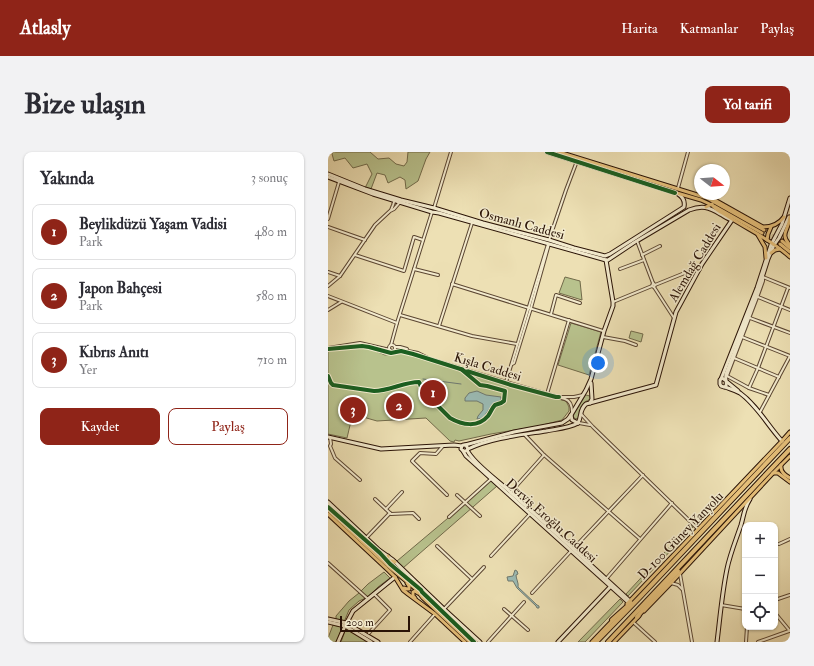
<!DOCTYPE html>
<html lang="tr">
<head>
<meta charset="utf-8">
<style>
  :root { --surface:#fff; --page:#f2f2f3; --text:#2b2b33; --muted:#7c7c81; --line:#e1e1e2; --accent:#8f2418 }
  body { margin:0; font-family:"IM FELL Double Pica",serif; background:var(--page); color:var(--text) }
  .controls { position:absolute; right:12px; bottom:12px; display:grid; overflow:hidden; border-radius:8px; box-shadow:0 1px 3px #0004 }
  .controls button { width:36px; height:36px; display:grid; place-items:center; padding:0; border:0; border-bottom:1px solid var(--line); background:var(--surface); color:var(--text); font:20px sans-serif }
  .compass { position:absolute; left:366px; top:12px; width:36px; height:36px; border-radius:50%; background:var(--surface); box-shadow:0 1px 3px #0004; rotate:107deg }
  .scale { position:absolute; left:12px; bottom:10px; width:70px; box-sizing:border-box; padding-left:4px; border:2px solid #2a1306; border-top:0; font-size:11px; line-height:14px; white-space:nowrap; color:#2a1306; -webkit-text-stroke:3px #f3ebce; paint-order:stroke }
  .you { position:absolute; left:270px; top:211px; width:14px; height:14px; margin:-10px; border:3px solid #fff; border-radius:50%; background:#1a73e8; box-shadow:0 0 0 6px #1a73e833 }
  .badge { display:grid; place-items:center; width:26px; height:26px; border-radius:50%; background:var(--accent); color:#fff; font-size:13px; font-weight:700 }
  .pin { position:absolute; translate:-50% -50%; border:2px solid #fff; box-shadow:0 1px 4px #0006 }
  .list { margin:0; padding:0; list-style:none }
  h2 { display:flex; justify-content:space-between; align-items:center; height:52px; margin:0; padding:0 16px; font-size:17px }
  h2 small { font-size:13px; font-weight:400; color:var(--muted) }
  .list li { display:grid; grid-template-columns:26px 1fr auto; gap:12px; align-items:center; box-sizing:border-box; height:56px; margin:0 8px 8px; padding:0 8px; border:1px solid var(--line); border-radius:8px }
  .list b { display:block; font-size:15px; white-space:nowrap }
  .list p { margin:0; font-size:13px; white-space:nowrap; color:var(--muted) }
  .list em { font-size:13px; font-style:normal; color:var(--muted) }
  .actions { display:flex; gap:8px; padding:12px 16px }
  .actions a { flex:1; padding:9px 0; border:1px solid var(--accent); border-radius:8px; text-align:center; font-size:14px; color:var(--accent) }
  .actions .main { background:var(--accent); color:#fff }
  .icon { flex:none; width:22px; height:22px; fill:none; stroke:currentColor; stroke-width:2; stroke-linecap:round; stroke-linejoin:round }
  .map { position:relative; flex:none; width:462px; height:490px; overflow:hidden; border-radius:8px }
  header { display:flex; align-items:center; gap:24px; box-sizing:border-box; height:56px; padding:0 20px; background:var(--accent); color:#fff }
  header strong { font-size:19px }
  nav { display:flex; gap:22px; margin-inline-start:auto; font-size:14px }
  .intro { display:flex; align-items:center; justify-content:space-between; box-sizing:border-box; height:96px; padding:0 24px }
  h1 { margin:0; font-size:28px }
  .button { padding:10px 18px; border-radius:8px; background:var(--accent); color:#fff; font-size:14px; font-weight:700 }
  main { display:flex; gap:24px; padding:0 24px }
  aside { flex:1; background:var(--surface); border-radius:8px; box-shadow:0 1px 3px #0004 }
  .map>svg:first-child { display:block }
  .green { fill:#b8c28d; stroke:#716a4a }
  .water { fill:#9bbbb5; stroke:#6e786f }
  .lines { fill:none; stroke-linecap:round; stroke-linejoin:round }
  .stream { stroke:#6e786f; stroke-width:1 }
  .primary-tunnel { stroke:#d0c19a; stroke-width:3; stroke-dasharray:3 1.5; stroke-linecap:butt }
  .street-casing { stroke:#5b4632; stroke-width:4 }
  .secondary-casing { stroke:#2a1306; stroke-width:5 }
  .primary-casing { stroke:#2a1306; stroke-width:5 }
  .highway-casing { stroke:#2a1306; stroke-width:6 }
  .street { stroke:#f3ebce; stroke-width:2 }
  .secondary { stroke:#f3ebce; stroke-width:3 }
  .primary { stroke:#e6c07a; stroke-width:3 }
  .highway { stroke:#e6c07a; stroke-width:4 }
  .cycleway-casing { stroke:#f3ebce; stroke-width:6 }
  .cycleway { stroke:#1b5e20; stroke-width:4 }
  .labels { text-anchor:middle; stroke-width:3; stroke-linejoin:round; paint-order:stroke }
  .street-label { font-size:13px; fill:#2a1306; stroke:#f3ebce }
</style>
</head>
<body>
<header>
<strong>Atlasly</strong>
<nav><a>Harita</a><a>Katmanlar</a><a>Paylaş</a></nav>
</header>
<div class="intro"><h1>Bize ulaşın</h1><a class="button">Yol tarifi</a></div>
<main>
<aside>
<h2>Yakında<small>3 sonuç</small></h2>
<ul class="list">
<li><span class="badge">1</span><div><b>Beylikdüzü Yaşam Vadisi</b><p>Park</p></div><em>480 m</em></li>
<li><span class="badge">2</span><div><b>Japon Bahçesi</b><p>Park</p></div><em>580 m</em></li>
<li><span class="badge">3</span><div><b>Kıbrıs Anıtı</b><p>Yer</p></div><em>710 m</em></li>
</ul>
<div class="actions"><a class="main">Kaydet</a><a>Paylaş</a></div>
</aside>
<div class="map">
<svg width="462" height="490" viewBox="0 0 462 490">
  <rect width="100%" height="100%" fill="#ede0b4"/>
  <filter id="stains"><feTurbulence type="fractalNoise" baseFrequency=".005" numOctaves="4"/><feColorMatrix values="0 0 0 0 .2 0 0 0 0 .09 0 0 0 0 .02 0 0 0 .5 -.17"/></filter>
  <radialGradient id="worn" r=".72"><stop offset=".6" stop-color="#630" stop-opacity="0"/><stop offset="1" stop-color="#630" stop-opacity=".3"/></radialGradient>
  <g class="green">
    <polygon points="5,0 42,0 50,7 61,6 68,12 76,14 79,10 80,0 102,0 98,7 90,29 78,37 77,28 72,25 60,31 57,23 49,21 43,37 37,36 44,22 39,12 25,16 17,6 6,9 4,2"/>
    <polygon points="237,125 252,129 254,148 231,141"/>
    <polygon points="243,171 273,180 261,223 230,213"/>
    <polygon points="303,179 315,182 313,190 301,186"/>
    <polygon points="32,195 38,195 57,203 78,200 123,216 182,234 234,248 238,249 241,255 241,259 234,268 211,274 163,282 131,289 127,288 126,290 122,289 98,266 49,269 28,263 23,269 19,286 0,282 0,199"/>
    <path d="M258,243l4,1v3c-1,1 -4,2 -5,3 -6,4 -5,11 -6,16l-4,1 -2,-3 12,-20z"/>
    <polygon points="162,328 169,334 75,416 69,409 126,361"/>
    <polygon points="362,373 365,375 300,444 298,442"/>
    <polygon points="56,420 62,426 50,435 40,445 31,449 21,458 16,470 8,467 8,464 21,449 31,441 40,432"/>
    <polygon points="292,447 295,450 257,490 250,490"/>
    <polygon points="5,473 14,475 9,490 0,490 0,486"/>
    <polygon points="20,478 41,490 13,490 17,479"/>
  </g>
  <g class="water">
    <polygon points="149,239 158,243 173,245 173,248 164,253 155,266 149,267 150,264 155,258 155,252 149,249 137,249 137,246 141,241"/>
    <path d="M187,418l2,1 1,3 -2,1c0,4 3,8 2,12l19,18 2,1v2h-2l-1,-2 -19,-18 -4,-7h-5l-1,-4 6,-1z"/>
  </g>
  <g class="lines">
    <g class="stream">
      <polyline points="95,227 133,232"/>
      <polyline points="60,258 61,262"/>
    </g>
    <g class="primary-tunnel">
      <polyline points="436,78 454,89"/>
      <polyline points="434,81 446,88"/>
    </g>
    <defs>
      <g id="street">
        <polyline points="350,36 360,0"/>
        <polyline points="106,56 123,0"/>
        <polyline points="63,58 65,53 67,47"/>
        <polyline points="0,67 11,30"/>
        <polyline points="0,75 37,88"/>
        <polyline points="221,88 238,38 249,9"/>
        <polyline points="309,89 325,131"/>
        <polyline points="27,103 76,119 86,85 95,88"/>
        <polyline points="314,103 332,94"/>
        <polyline points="86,117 110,123"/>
        <polyline points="292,117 316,108"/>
        <polyline points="0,120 12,124 47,73 62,59 66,57 72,50"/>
        <polygon points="325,131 327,133 326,135 324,134"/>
        <polyline points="124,132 275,179"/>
        <polyline points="327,133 369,116 372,117"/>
        <polyline points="0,134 12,124"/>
        <polyline points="326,135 346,166"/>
        <polyline points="0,144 69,171"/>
        <polyline points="430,145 462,158"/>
        <polyline points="285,150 324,134"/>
        <polyline points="0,158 13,150"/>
        <polyline points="223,162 228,143 252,151"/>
        <polyline points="72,163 144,184 189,192"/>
        <polyline points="422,166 462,181"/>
        <polyline points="111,174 144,71"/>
        <polyline points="275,185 297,189 308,193"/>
        <polyline points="414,185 462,204 432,260"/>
        <circle cx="64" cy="196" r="3"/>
        <polyline points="63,193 69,171 104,60"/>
        <polyline points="67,195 72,195 79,197"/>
        <polyline points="0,196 32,191 62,198"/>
        <path d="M66,199l9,-1 15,3 12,6 76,23 59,17c6,2 7,8 7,13"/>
        <polyline points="406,206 451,225"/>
        <polyline points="184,212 186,211 203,156 221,92"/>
        <polyline points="399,224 430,143 435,129 435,125 462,136"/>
        <polyline points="399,224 421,236 441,243"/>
        <polyline points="178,230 220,92"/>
        <polyline points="421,236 430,216 460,136"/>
        <polyline points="219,242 241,168"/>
        <polyline points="234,245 246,245 255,243"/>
        <polyline points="253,262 265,275 370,377"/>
        <polyline points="251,271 262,273"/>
        <polyline points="196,282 215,302 312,387"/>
        <polyline points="2,285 3,292 2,294 7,306 32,328"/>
        <polyline points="115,294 108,302 92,301 84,309 119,343"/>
        <polyline points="183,340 216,303"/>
        <polyline points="129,343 152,364"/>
        <polyline points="47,347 63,362 85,361 91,367"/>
        <polyline points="58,357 74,340"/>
        <polyline points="121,365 163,327"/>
        <polyline points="38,386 62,361"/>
        <polyline points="451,392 462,387"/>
        <polyline points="109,394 144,427"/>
        <polyline points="245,397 315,323"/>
        <polyline points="163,404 202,362"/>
        <polyline points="0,411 40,447"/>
        <polyline points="352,422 364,490"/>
        <polyline points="278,427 344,351"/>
        <polyline points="343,431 350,433 354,437"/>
        <polyline points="204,441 243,399"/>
        <polyline points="447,448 462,443"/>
        <polyline points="393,453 417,457"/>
        <polyline points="116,457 156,415"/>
        <polyline points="176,457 200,478"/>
        <polyline points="447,461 462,479"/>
        <polyline points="305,470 327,490"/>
        <polyline points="41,481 62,458 47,443"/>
        <polyline points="82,490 107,462"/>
        <polyline points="160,490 196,450"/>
        <polyline points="418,490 419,475"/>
        <polyline points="430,490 461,479"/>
      </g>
      <g id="secondary">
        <path d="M0,22l37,15 36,11 33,8 49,15 66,17 25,8 31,8 5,-2 71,-45 3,-2c1,-5 -1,-10 -6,-13"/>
        <path d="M0,25l45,17 59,18 7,1 167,47h2l27,-18 54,-32c13,-5 20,-3 31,4 4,2 8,5 12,6l-30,44 -26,48 -20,73 -70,19c-7,6 -4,12 -8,19"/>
        <polyline points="393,227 429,136 443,93 454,72 462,46"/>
        <path d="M397,228l-3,-2 -2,2v4l1,2 3,1 2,-1c1,-4 -1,-8 0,-12l32,-84 10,-31 6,-14 5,-7 10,-21"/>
        <polyline points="399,230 410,239"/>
        <path d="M397,235c5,2 10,3 15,6 17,12 28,33 42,48"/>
        <polyline points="262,251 264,247 263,231"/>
        <polyline points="243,263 244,268 250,271"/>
        <polyline points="0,285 53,297 126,293 134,294"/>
        <polyline points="137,293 186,280 234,271 240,267 243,263 258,238 263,227 276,179 285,154 285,150 278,108"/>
        <path d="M140,297c23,-11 52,-14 78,-18 10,-2 23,-3 32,-8"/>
        <path d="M139,298c-2,2 -4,1 -6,-1l1,-3 1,-1h3l2,4 -1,1c6,13 30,30 41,40 41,37 82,74 122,111"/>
        <polyline points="135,299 138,304 301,451"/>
        <polyline points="0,350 51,398 65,408 116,457 152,490"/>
        <polyline points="0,467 18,471 50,490"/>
        <polyline points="0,470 17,474 43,490"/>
        <polyline points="10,490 17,474 25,459 67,425"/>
        <polyline points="230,490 283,434"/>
        <path d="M389,490c3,-24 5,-49 10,-73 3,-15 9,-29 14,-44 3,-10 3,-17 9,-26"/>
      </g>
      <g id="primary">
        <polyline points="219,0 335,37 373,48 386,54 434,81"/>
        <polyline points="231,0 379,46 436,78"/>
        <path d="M385,47l50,28c10,0 16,-3 21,-10"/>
        <path d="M385,54c4,5 10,7 16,11 20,13 43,23 61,40"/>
        <polyline points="378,55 384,52"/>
        <path d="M462,65c-1,13 -11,17 0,28"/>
        <polyline points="430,83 437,95 438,106"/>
        <polyline points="439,88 440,82 443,75"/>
        <polyline points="454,89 462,96"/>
        <polyline points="452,92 462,100"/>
        <polyline points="443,101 447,98 452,97"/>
        <polyline points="454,289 462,280"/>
        <path d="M453,313c-1,7 4,10 9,13"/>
        <polyline points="445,321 450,321 462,330"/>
        <polyline points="0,358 59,413 88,437 95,446 142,490"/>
        <polyline points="0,362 61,419 67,425 75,438 80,442 107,462 137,490"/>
        <polyline points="54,407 56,409 58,409 60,406 60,404"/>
        <polyline points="62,415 60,412 62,409 64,409 67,410"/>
        <polyline points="76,436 79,437 81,437 81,434 79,431"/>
        <polyline points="87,446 85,444 85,440 87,439 90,441"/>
        <polyline points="299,452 454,289"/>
        <polyline points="316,459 343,431 445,321 462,304"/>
        <polyline points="264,490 286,467"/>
        <polyline points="286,490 311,464"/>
      </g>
      <g id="highway">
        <polyline points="309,465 319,453 350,419"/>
        <polyline points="284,468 303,451"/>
        <polyline points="268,490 311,446 462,286"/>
        <polyline points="280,490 462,297"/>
      </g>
    </defs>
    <use href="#street" class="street-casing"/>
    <use href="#secondary" class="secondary-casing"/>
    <use href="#primary" class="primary-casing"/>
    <use href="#highway" class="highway-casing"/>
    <use href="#street" class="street"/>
    <use href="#secondary" class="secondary"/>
    <use href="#primary" class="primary"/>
    <use href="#highway" class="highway"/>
    <defs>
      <g id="cycleway">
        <polyline points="219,0 347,41"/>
        <polyline points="0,197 34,194 41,195 63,201 73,199 85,202 183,233 228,245 231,245"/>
        <path d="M0,224l3,7 2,2 41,6c15,0 30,-9 45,-9l1,2 2,6 28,28c12,7 28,10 38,-2 3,-4 4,-8 7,-11l6,-2 3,-2 1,-10 -18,-5 -7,-1 -19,-16"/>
        <polyline points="0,355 52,401 62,412 93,438 94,440 146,490"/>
      </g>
    </defs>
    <use href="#cycleway" class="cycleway-casing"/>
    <use href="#cycleway" class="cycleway"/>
  </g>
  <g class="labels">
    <g class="street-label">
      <text transform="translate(194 71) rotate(15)" y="5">Osmanlı Caddesi</text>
      <text transform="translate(366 110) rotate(-59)" y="5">Alemdağ Caddesi</text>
      <text transform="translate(160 214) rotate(17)" y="5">Kışla Caddesi</text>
      <text transform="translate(224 368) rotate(42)" y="5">Derviş Eroğlu Caddesi</text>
      <text transform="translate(352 383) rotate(-46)" y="5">D-100 Güney Yanyolu</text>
    </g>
  </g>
  <rect width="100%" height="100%" filter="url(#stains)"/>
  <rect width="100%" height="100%" fill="url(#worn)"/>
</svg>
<div class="controls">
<button>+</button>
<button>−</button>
<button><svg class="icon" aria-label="locate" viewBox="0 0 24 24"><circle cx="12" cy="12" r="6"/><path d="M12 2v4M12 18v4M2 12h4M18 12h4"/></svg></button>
</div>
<svg class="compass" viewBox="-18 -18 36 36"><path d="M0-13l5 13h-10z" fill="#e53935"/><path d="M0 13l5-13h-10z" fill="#7c7c81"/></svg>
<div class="scale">200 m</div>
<div class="you"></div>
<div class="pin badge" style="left:105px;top:241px">1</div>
<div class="pin badge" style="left:71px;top:254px">2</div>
<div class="pin badge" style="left:25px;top:258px">3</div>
</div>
</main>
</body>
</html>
